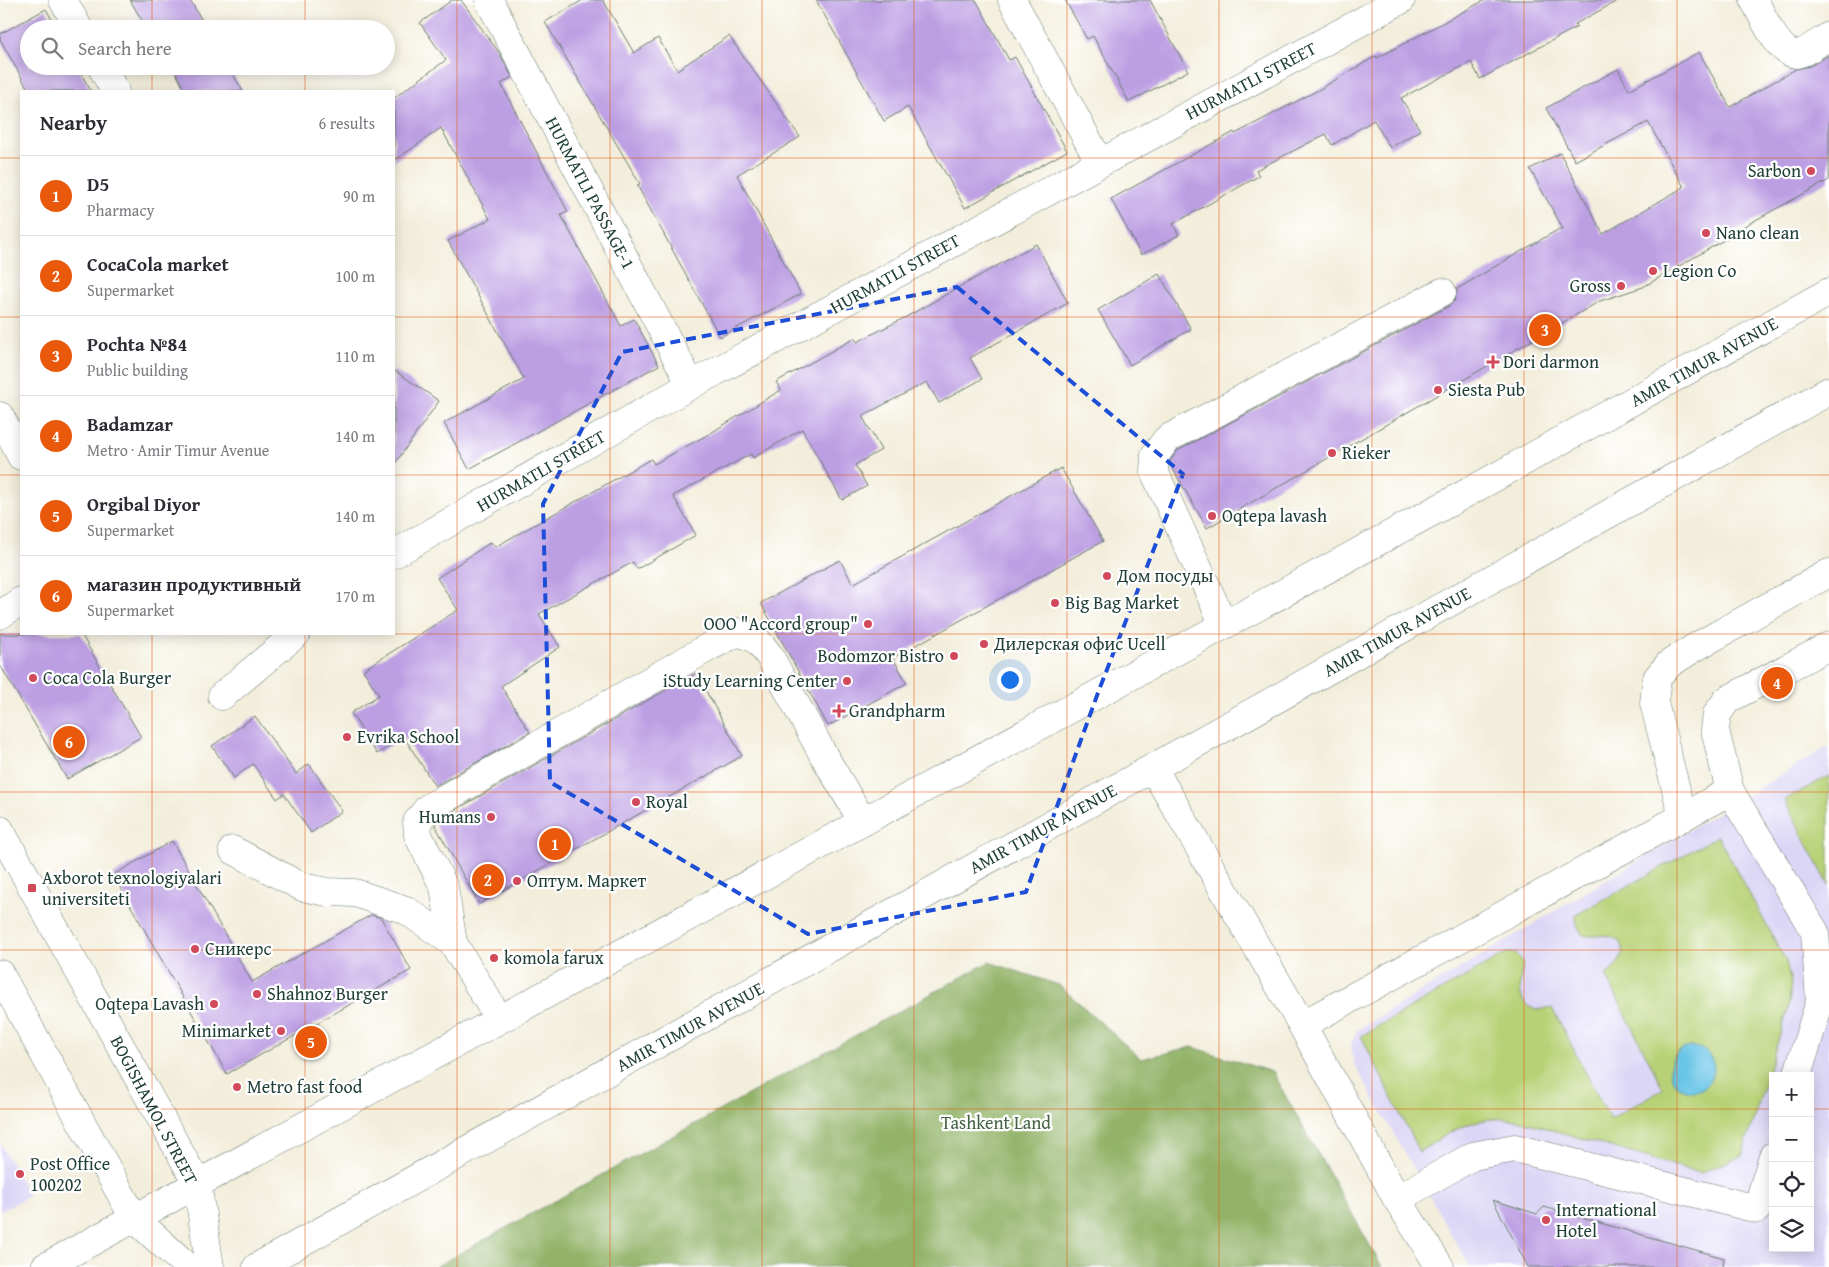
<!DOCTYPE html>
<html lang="en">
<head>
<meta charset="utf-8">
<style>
  :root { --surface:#fff; --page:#f2f2f3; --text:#2b2b33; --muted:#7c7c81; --line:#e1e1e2; --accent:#ea580c }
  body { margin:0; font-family:"Gentium Book Plus",serif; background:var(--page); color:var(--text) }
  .controls { position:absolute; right:15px; bottom:15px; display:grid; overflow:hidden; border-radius:0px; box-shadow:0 2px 12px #0003 }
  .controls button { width:45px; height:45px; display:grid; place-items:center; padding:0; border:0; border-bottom:1px solid var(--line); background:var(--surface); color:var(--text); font:25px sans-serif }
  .you { position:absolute; left:1009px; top:679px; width:18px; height:18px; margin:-12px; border:4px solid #fff; border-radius:50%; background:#1a73e8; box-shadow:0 0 0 8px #1a73e833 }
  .badge { display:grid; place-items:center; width:32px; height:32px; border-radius:50%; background:var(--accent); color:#fff; font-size:16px; font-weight:700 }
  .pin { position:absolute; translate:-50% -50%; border:2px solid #fff; box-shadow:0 1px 5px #0006 }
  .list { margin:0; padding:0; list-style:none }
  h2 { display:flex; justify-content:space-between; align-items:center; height:65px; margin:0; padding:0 20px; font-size:21px }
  h2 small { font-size:16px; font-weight:400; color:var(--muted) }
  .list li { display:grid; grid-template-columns:32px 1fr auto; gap:15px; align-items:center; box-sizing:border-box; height:80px; padding:0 20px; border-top:1px solid var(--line) }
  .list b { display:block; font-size:19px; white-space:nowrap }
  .list p { margin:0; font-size:16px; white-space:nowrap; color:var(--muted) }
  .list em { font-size:16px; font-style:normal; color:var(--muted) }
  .icon { flex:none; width:28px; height:28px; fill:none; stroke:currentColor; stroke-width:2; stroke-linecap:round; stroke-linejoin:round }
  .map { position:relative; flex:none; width:1829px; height:1267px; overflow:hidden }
  .search { position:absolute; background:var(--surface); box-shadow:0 2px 12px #0003; left:20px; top:20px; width:375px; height:55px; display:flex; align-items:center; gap:12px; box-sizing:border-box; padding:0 18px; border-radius:28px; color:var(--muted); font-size:19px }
  .panel { position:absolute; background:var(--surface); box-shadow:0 2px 12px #0003; left:20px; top:90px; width:375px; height:545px; border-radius:0px }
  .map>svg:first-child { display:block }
  .built { fill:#dcd6f6; fill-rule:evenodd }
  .green { fill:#b8d176; stroke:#6c8755 }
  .forest { fill:#92b367; stroke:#58784e }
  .water { fill:#69c5e7; stroke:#44818e }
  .building { fill:#bc9ee3 }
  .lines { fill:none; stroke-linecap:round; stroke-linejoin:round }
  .minor-casing { stroke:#697b6e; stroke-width:29 }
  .major-casing { stroke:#697b6e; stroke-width:29 }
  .minor { stroke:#fff; stroke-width:28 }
  .major { stroke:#fff; stroke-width:28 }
  .marked { fill:none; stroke:#1d4ed8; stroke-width:4; stroke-dasharray:10 6; stroke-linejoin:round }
  .grid { fill:none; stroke:#e8590c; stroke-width:1; stroke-opacity:0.55 }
  .poi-dot { fill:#d1495b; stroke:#fff; stroke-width:2 }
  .labels { text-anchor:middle; stroke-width:4.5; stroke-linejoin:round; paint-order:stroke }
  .street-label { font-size:18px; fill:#1f3d34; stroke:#fff }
  .poi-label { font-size:18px; fill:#1f3d34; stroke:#fff; text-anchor:start }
  .park-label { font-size:18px; fill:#456244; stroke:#fff }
</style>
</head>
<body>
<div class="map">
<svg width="1829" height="1267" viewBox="0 0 1829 1267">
  <rect width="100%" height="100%" fill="#fff"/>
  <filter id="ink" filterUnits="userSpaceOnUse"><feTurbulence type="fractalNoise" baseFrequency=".02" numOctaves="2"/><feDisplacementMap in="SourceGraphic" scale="10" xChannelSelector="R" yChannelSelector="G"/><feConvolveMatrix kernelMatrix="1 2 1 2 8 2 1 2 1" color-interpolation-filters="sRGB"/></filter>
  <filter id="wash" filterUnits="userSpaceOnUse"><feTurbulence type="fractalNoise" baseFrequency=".0096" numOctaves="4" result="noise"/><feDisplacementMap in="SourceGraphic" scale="20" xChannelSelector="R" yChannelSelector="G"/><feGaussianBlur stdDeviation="1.12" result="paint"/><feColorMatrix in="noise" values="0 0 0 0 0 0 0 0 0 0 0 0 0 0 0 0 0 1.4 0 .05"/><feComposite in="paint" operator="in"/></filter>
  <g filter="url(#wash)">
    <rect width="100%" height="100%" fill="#f3eedb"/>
    <g class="built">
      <path d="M1829,746v521h-359l-116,-203 -3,-19 6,-15zM1773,1076h37v172h-37z"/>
      <polygon points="0,1143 29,1196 0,1212"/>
    </g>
    <g class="green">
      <polygon points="1829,776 1829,885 1784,800"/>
      <path d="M1718,836l68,125 5,22 -2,23 -47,150 -42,17 -182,-53c-44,-6 -64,10 -99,32l-58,-116 146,-83 9,1 7,8c-4,25 -9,54 29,46l58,111 53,-30 -57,-114c10,-7 25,-25 10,-36 -11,-8 -27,1 -34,-5 -5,-5 -6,-12 -6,-19z"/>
    </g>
    <polygon class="forest" points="989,962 1059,985 1141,1059 1192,1047 1272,1072 1382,1267 435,1267"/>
    <circle class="water" cx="1692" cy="1069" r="22"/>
    <g id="blocks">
      <g class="building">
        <polygon points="130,0 190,0 207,29 147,29"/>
        <polygon points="452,0 461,0 500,54 512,77 501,84 568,212 561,215 621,326 634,319 659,365 469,469 444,423 524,379 448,241 490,219 441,128 394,161 394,98 446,60 420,23"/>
        <polygon points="583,0 603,0 634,53 658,38 677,70 729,36 800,137 737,175 801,294 720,337 637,185 640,184 545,22"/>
        <polygon points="816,0 976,0 1009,60 1015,57 1067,151 965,208 908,107 884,121"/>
        <polygon points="1065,0 1150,0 1188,71 1129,102 1093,36 1087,39"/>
        <polygon points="1485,0 1619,0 1575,24 1577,27 1480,79 1471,62 1401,98 1420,130 1390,148 1374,120 1332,145 1326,134 1256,170 1259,176 1173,224 1179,235 1141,255 1111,199 1234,132 1235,134 1320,89 1376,56 1377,58"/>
        <polygon points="46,9 57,29 29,29 29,66 77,66 91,91 29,91 0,39 0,34"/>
        <polygon points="1699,52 1730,107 1796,69 1810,66 1829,55 1829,180 1728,235 1729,237 1643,287 1600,301 1207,528 1170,464 1170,461 1177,451 1449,306 1455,300 1457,289 1559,229 1563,229 1530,169 1560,153 1603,234 1684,187 1648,122 1575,161 1546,108 1618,69 1629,90"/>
        <polygon points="168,66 228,66 243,91 185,91 175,71 172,72"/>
        <polygon points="1036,244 1068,303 970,358 982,379 939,403 927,382 862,416 881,450 855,465 867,486 842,500 802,429 753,458 751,454 673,496 696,535 637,569 633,562 539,614 560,647 501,686 530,732 435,786 404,737 377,754 351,713 379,695 363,670 458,610 437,578 491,542 495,547 651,459 654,464 709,434 781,390 776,382 855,338 857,342 906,317"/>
        <polygon points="1159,274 1191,329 1130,365 1098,310"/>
        <polygon points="394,370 439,401 394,465"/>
        <polygon points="1061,468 1103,541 893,658 907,683 828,726 761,603 840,560 853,584"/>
        <polygon points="0,634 81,634 141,737 67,779 0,665"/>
        <polygon points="696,673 742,756 479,904 435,825 438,820"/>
        <polygon points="255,716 296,774 309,764 342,811 311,833 284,794 277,799 253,764 234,778 212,746"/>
        <polygon points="172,841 252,982 371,915 381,918 411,970 227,1074 113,875"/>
        <polygon points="1493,1200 1537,1214 1544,1207 1724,1258 1723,1267 1528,1267"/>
      </g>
    </g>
  </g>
  <g filter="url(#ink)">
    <use href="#blocks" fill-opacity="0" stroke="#697b6e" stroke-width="1"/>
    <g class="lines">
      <defs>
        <g id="minor">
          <polyline points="63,0 79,29"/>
          <polyline points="489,0 691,385"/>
          <polyline points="1012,0 1100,163"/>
          <path d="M1754,0c8,14 25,56 43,54 8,-1 24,-13 32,-18"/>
          <polyline points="101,66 115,91"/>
          <polyline points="0,416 21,456"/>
          <polyline points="394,554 691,385 1401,0"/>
          <polyline points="0,615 21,601"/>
          <polyline points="1224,625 1154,471 1155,455 1167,439 1442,292"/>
          <polyline points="222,696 296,634"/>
          <polyline points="1153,768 1302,1025 1397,1199 1440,1267"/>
          <polyline points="1730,791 1715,730 1717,714 1727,700 1829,646"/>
          <polyline points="1683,817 1654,703 1657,678 1669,664 1694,648 1829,573"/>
          <polyline points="233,850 302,887 327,892 355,893 406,910 453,943 499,1019"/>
          <polyline points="453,943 444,887 418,835 417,822 428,808 709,647 738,632 756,639 769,655 824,756 863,822"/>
          <polyline points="1302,1025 1730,791 1815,932 1820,1001 1797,1076"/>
          <polyline points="1397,1199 1473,1156 1515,1148 1757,1209 1773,1156"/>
        </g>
        <g id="major">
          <polyline points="0,830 197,1183 210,1267"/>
          <polyline points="0,974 134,1218 188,1267"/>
          <polyline points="45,1267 1454,500 1829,292"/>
          <polyline points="257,1267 1829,391"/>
        </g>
      </defs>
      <use href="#minor" class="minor-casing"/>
      <use href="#major" class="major-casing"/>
      <use href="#minor" class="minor"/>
      <use href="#major" class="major"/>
    </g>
  </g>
  <path class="marked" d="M957,287l226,187 -84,216 -73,202 -218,42 -258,-152 -7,-278 79,-152z"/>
  <path class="grid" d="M152,0v29M305,0v29M457,0v1267M610,0v1267M762,0v1267M914,0v1267M1067,0v1267M1219,0v1267M1372,0v1267M1524,0v1267M1677,0v1267M152,66v25M305,66v25M0,158h21M394,158h1435M0,317h21M394,317h1435M0,475h21M394,475h1435M0,634h21M152,634v633M305,634v633M394,634h1435M0,792h1829M0,950h1829M0,1109h1773M1810,1109h19"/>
  <g class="poi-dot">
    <circle cx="1811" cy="171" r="5"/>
    <circle cx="1706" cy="233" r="5"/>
    <circle cx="1653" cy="271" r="5"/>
    <circle cx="1621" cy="286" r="5"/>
    <path d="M1490.5 354.5h5v5h5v5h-5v5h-5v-5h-5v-5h5z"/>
    <circle cx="1438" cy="390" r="5"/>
    <circle cx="1332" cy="453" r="5"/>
    <circle cx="1212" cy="516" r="5"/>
    <circle cx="1107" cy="576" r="5"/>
    <circle cx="1055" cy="603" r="5"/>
    <circle cx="868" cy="624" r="5"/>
    <circle cx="984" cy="644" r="5"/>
    <circle cx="954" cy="656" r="5"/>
    <circle cx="33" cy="678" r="5"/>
    <circle cx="847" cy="681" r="5"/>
    <path d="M836.5 703.5h5v5h5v5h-5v5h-5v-5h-5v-5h5z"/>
    <circle cx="347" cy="737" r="5"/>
    <circle cx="636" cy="802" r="5"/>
    <circle cx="491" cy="817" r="5"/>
    <circle cx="517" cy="881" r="5"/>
    <rect x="27" y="883" width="10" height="10" rx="2.5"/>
    <circle cx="195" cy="949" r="5"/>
    <circle cx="494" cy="958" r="5"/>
    <circle cx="257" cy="994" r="5"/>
    <circle cx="214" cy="1004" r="5"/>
    <circle cx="281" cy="1031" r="5"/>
    <circle cx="237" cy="1087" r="5"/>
    <circle cx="20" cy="1174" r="5"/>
    <circle cx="1546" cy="1220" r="5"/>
  </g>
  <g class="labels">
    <g class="street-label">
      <text transform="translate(1251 81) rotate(-28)" y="6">HURMATLI STREET</text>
      <text transform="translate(590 193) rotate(62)" y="6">HURMATLI PASSAGE-1</text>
      <text transform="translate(895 274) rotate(-29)" y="6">HURMATLI STREET</text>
      <text transform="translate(1704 362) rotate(-29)" y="6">AMIR TIMUR AVENUE</text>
      <text transform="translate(541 471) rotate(-30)" y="6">HURMATLI STREET</text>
      <text transform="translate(1397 632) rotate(-29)" y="6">AMIR TIMUR AVENUE</text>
      <text transform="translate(1043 829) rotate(-29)" y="6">AMIR TIMUR AVENUE</text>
      <text transform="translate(690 1027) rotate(-29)" y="6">AMIR TIMUR AVENUE</text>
      <text transform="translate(154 1110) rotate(62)" y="6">BOGISHAMOL STREET</text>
    </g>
    <g class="poi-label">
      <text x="1801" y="177" text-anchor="end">Sarbon</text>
      <text x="1716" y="239">Nano clean</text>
      <text x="1663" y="277">Legion Co</text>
      <text x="1611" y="292" text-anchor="end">Gross</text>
      <text x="1503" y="368">Dori darmon</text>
      <text x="1448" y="396">Siesta Pub</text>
      <text x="1342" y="459">Rieker</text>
      <text x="1222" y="522">Oqtepa lavash</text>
      <text x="1117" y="582">Дом посуды</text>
      <text x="1065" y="609">Big Bag Market</text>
      <text x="858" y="630" text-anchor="end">OOO "Accord group"</text>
      <text x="994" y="650">Дилерская офис Ucell</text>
      <text x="944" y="662" text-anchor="end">Bodomzor Bistro</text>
      <text x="43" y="684">Coca Cola Burger</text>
      <text x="837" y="687" text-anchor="end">iStudy Learning Center</text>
      <text x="849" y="717">Grandpharm</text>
      <text x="357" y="743">Evrika School</text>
      <text x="646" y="808">Royal</text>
      <text x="481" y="823" text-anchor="end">Humans</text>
      <text x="42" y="884">Axborot texnologiyalari<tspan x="42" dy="21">universiteti</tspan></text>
      <text x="527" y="887">Оптум. Маркет</text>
      <text x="205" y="955">Сникерс</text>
      <text x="504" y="964">komola farux</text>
      <text x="267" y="1000">Shahnoz Burger</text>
      <text x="204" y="1010" text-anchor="end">Oqtepa Lavash</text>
      <text x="271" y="1037" text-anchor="end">Minimarket</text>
      <text x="247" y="1093">Metro fast food</text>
      <text x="30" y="1170">Post Office<tspan x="30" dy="21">100202</tspan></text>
      <text x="1556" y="1216">International<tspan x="1556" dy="21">Hotel</tspan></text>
    </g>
    <g class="park-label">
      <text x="996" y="1129">Tashkent Land</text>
    </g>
  </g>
</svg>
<div class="controls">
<button>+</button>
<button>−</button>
<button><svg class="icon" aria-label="locate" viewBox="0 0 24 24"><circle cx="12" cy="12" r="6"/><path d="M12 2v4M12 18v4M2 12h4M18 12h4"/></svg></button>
<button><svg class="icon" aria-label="layers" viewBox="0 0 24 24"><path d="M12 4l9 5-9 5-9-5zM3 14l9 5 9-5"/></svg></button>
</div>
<div class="you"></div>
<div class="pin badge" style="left:555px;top:844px">1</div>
<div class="pin badge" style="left:488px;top:880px">2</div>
<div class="pin badge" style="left:1545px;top:330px">3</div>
<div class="pin badge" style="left:1777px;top:683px">4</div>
<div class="pin badge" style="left:311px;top:1042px">5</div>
<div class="pin badge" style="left:69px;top:742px">6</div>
<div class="search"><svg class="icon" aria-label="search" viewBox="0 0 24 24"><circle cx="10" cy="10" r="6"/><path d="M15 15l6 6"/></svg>Search here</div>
<section class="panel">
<h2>Nearby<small>6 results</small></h2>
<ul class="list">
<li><span class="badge">1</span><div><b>D5</b><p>Pharmacy</p></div><em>90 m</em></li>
<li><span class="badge">2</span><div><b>CocaCola market</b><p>Supermarket</p></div><em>100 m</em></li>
<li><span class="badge">3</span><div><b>Pochta №84</b><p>Public building</p></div><em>110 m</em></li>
<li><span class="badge">4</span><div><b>Badamzar</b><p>Metro · Amir Timur Avenue</p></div><em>140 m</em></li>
<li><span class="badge">5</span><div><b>Orgibal Diyor</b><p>Supermarket</p></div><em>140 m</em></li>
<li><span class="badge">6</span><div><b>магазин продуктивный</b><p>Supermarket</p></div><em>170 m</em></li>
</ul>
</section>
</div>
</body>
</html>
